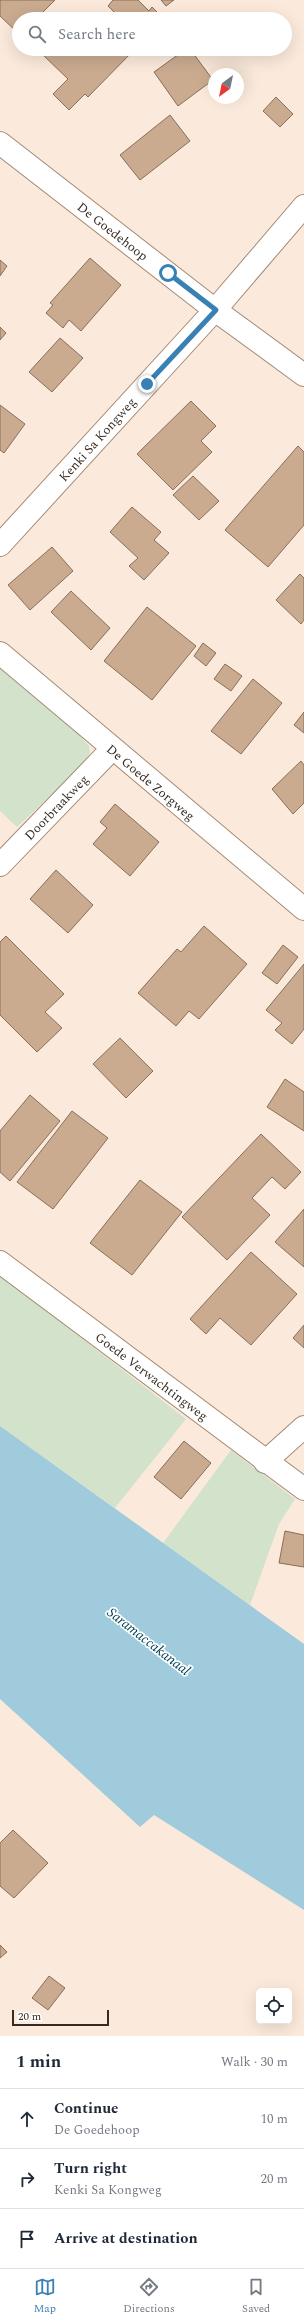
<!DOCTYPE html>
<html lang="en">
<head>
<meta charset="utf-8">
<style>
  :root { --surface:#fff; --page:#f6f6f7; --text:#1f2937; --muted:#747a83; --line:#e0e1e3; --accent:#3881b5 }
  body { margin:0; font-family:Spectral,serif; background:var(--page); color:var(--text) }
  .controls { position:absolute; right:12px; bottom:12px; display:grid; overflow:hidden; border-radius:6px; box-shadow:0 4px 16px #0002 }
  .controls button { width:36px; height:36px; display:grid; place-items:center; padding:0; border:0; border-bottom:1px solid var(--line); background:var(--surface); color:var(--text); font:20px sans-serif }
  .compass { position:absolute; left:208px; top:68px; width:36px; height:36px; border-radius:50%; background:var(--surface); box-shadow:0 4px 16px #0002; rotate:213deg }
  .scale { position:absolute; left:12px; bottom:10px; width:97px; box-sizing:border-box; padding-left:4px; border:2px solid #362b22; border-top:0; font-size:11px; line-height:14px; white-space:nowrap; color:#362b22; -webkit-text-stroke:3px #fff; paint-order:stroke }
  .stop { position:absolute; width:12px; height:12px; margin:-9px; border:3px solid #3881b5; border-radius:50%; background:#fff }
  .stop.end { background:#3881b5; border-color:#fff; box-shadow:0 1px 4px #0008 }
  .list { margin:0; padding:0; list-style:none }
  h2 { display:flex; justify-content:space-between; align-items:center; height:52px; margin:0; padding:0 16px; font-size:17px }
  h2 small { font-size:13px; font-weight:400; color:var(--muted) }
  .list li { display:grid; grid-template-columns:26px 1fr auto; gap:12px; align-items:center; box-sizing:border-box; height:60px; padding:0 16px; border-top:1px solid var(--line) }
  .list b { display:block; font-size:15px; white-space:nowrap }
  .list p { margin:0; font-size:13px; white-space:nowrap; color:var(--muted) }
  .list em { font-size:13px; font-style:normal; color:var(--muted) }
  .icon { flex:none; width:22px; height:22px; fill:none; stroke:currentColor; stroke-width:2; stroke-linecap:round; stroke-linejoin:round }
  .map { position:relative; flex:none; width:304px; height:2036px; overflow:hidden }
  .search { position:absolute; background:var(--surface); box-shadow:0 4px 16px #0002; left:12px; right:12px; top:12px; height:44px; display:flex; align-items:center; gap:10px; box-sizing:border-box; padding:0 14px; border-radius:22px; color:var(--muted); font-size:15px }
  .sheet { height:232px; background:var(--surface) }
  nav { display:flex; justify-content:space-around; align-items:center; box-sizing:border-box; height:56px; border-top:1px solid var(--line); background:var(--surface); font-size:11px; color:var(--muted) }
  nav a { display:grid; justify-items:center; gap:2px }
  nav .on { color:var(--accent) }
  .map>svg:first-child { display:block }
  .green { fill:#d2e2cb }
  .water { fill:#9fcbdc }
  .building { fill:#caab90; stroke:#876f59 }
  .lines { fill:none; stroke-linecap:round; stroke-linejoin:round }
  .minor-casing { stroke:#a48a74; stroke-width:24 }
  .minor { stroke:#fff; stroke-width:22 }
  .route { stroke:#3881b5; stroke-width:5 }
  .labels { text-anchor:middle; stroke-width:3.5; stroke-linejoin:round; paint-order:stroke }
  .street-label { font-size:13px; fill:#362b22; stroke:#fff }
  .water-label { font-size:14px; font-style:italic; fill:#004153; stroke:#fff }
</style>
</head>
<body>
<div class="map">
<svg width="304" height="2036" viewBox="0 0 304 2036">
  <rect width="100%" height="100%" fill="#fbeadb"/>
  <g class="green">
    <polygon points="0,668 80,736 89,746 90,753 80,768 17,827 0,811"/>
    <polygon points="0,1275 186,1419 115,1508 0,1426"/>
    <polygon points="231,1450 295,1499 279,1524 250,1605 163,1543"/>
  </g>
  <polygon class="water" points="0,1426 304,1644 304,1910 154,1815 140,1827 0,1699"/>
  <g class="building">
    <polygon points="0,0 55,0 36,19 19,19 19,34 0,16"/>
    <polygon points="113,0 138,0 149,11 152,7 164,19 121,19 108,6"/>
    <polygon points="161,0 174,0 166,6"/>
    <polygon points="45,49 135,49 88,97 85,94 69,110 53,94 68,79 41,53"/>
    <polygon points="186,49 190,49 213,80 178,106 154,72"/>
    <polygon points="276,97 293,114 280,127 263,111"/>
    <polygon points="170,115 190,141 140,180 120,155"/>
    <polygon points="90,258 121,285 81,331 69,320 63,328 46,313 53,305 50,303"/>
    <polygon points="0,260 7,266 0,276"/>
    <polygon points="0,327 6,333 0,340"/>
    <polygon points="60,338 83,358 52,392 29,372"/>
    <polygon points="191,401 216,426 201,441 212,452 173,490 137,454"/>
    <polygon points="0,405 25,424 4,453 0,450"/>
    <polygon points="298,446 304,452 304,525 268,567 225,530"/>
    <polygon points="193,476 219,501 199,520 173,495"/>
    <polygon points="132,507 161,532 154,540 169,553 144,580 129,566 138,558 110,532"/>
    <polygon points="52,547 73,571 30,610 8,585"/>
    <polygon points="300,574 304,578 304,620 301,624 276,600"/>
    <polygon points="71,591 110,628 91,650 51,612"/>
    <polygon points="147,607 196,646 152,700 104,661"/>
    <polygon points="203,643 216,653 206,666 194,656"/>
    <polygon points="225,664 242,676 231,691 214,679"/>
    <polygon points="253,679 282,703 241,754 211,731"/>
    <polygon points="304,712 304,733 294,725"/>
    <polygon points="301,761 304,765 304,803 293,814 272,789"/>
    <polygon points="115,804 159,842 130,876 93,844 107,828 100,822"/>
    <polygon points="56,870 93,905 68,933 30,899"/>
    <polygon points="204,926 247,964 199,1019 189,1011 176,1026 138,993 177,949 181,952"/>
    <polygon points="6,936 64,994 45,1012 62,1028 37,1052 0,1015 0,942"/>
    <polygon points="283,945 298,957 277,984 262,973"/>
    <polygon points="304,964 304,1029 292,1044 275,1030 282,1023 266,1010"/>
    <polygon points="120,1038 153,1071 126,1098 93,1064"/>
    <polygon points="285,1079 304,1092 304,1131 267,1107"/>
    <polygon points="30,1095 60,1121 10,1181 0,1172 0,1131"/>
    <polygon points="72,1111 108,1138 53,1209 17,1182"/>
    <polygon points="261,1134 301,1172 285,1189 272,1177 252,1198 270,1215 227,1260 182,1217"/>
    <polygon points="140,1180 182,1212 132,1275 90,1243"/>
    <polygon points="304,1209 304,1267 275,1242"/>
    <polygon points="251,1252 297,1294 251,1345 220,1318 206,1334 190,1319"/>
    <polygon points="304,1325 304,1348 293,1338"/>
    <polygon points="184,1441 211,1463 181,1499 154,1477"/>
    <polygon points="285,1531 304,1535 304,1567 279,1563"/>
    <polygon points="13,1830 48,1863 14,1898 0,1886 0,1843"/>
    <polygon points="0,1945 7,1952 0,1958"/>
    <polygon points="49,1976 65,1988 48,2010 32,1998"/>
  </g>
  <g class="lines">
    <defs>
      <g id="minor">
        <polyline points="0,143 215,310 304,375"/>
        <polyline points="0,545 215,310 304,206"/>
        <polyline points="0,653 304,909"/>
        <polyline points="0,865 112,749"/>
        <polyline points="0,1262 304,1489"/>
        <polyline points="265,1462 304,1427"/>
      </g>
    </defs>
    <use href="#minor" class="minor-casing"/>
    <use href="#minor" class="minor"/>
  </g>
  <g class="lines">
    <polyline class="route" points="147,384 216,310 168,273"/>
  </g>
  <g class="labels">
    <g class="street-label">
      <text transform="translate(113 231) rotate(38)" y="5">De Goedehoop</text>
      <text transform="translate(97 439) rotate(-48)" y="5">Kenki Sa Kongweg</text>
      <text transform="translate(151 782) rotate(40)" y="5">De Goede Zorgweg</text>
      <text transform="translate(56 807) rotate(-46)" y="5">Doorbraakweg</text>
      <text transform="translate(152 1376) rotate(37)" y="5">Goede Verwachtingweg</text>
    </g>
    <g class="water-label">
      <text transform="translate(149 1641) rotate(38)" y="5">Saramaccakanaal</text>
    </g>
  </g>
</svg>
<div class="controls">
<button><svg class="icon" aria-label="locate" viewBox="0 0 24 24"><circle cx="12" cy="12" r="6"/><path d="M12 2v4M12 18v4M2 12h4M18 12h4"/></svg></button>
</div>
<svg class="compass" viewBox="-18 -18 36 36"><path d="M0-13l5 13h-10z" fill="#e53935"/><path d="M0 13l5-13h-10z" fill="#747a83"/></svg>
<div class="scale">20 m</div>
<div class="stop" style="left:168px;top:273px"></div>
<div class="stop end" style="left:147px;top:384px"></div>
<div class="search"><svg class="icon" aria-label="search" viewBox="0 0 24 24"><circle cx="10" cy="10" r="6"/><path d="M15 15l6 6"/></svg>Search here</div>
</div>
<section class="sheet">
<h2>1 min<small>Walk · 30 m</small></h2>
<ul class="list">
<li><svg class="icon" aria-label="ahead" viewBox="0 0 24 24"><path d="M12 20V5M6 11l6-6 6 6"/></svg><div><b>Continue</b><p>De Goedehoop</p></div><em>10 m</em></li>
<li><svg class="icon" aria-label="right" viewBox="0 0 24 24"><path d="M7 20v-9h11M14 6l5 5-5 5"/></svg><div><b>Turn right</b><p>Kenki Sa Kongweg</p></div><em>20 m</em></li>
<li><svg class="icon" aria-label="arrive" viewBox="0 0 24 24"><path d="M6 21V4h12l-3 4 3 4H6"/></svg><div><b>Arrive at destination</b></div></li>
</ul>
</section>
<nav>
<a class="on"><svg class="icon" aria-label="map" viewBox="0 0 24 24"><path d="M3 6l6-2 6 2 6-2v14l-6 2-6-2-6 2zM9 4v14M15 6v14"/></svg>Map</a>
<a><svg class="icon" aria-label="directions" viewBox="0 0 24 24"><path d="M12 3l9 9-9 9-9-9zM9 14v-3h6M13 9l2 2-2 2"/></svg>Directions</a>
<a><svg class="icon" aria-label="saved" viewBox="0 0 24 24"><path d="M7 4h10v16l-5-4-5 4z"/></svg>Saved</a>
</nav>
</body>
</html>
